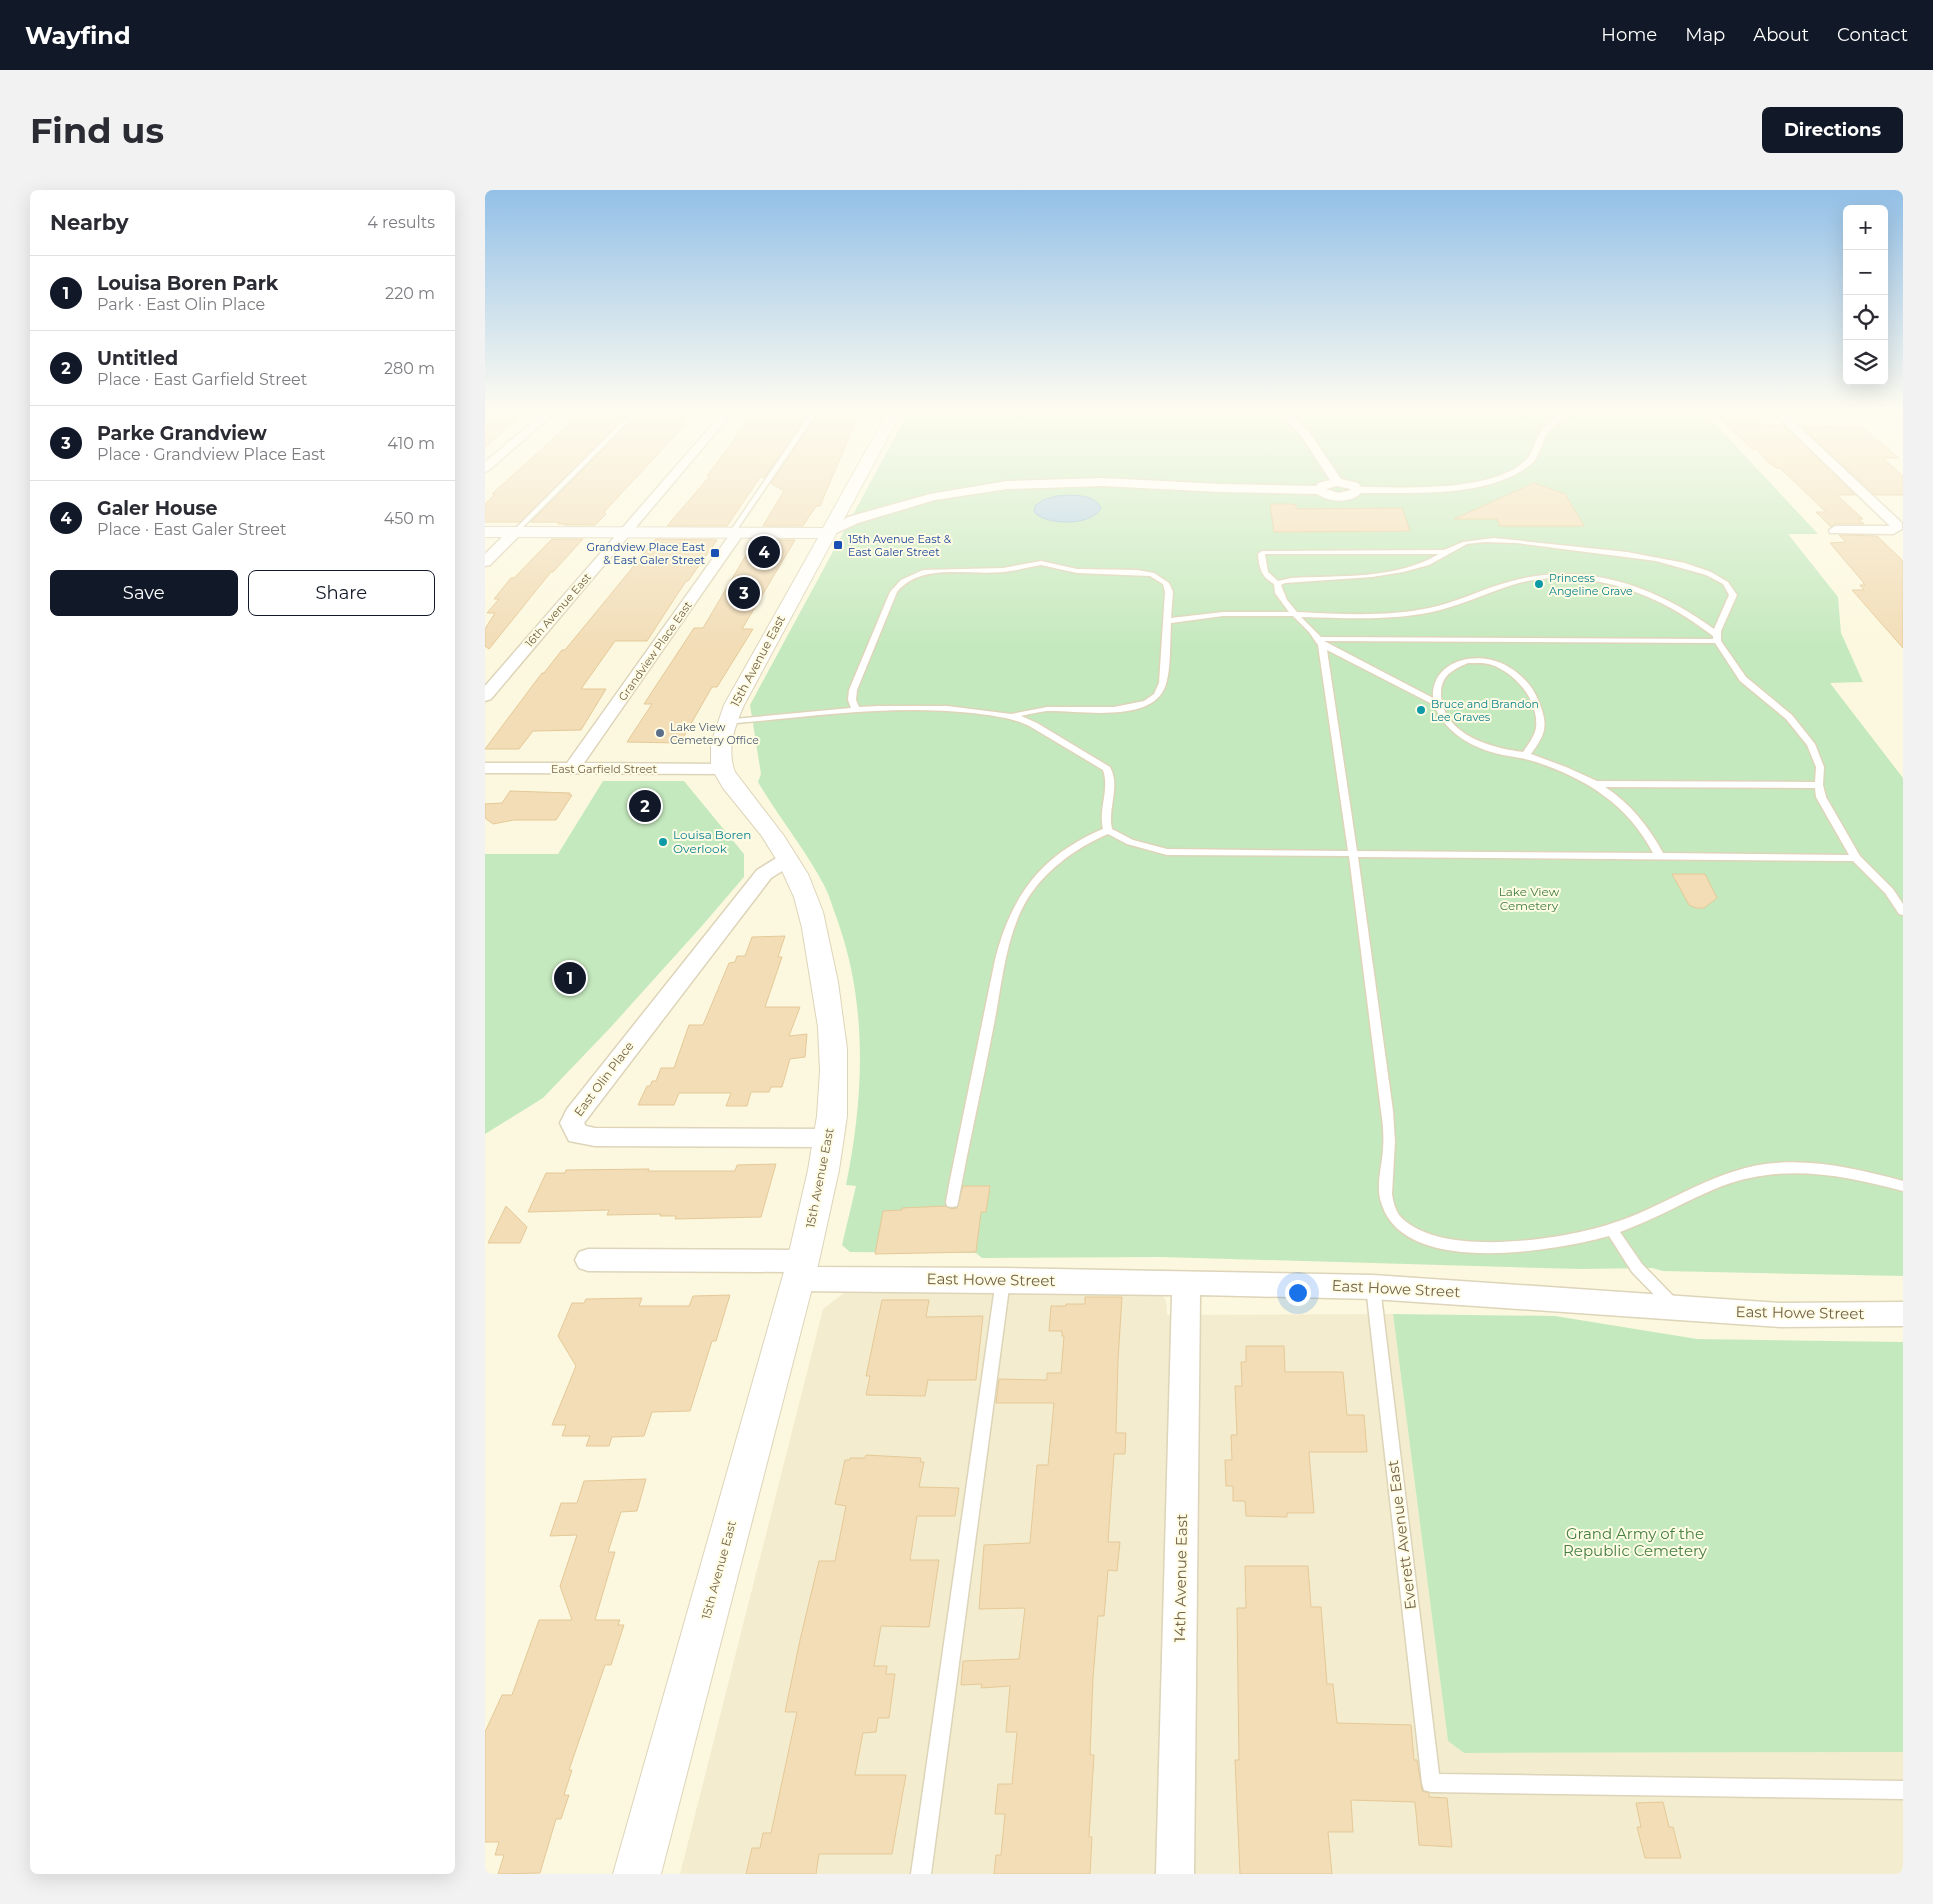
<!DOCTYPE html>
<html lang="en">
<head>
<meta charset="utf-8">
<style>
  :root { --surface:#fff; --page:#f2f2f3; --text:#2b2b33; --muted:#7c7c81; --line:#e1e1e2; --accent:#111827 }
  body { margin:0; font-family:Montserrat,sans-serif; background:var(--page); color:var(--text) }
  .controls { position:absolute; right:15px; top:15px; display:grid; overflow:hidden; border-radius:8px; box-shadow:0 5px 20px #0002 }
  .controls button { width:45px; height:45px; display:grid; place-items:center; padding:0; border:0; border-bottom:1px solid var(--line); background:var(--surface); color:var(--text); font:25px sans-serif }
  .you { position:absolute; left:812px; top:1102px; width:18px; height:18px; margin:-12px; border:4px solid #fff; border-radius:50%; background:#1a73e8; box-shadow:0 0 0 8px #1a73e833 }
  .badge { display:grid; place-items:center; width:32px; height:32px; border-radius:50%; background:var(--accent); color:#fff; font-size:16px; font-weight:700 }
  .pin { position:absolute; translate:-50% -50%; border:2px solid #fff; box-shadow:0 1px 5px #0006 }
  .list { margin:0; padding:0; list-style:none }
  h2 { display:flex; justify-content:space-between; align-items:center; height:65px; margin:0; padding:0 20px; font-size:21px }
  h2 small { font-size:16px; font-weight:400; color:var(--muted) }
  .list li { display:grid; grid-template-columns:32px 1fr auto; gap:15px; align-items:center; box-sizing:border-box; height:75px; padding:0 20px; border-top:1px solid var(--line) }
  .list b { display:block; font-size:19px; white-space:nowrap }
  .list p { margin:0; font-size:16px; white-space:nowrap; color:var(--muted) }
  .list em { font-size:16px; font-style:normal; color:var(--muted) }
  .actions { display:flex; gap:10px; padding:15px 20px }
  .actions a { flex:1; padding:11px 0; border:1px solid var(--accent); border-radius:8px; text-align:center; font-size:18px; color:var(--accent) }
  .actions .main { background:var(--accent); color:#fff }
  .icon { flex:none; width:28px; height:28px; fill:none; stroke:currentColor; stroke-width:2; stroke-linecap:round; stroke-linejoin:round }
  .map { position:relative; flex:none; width:1418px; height:1684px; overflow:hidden; border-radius:8px }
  header { display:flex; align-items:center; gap:30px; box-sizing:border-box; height:70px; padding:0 25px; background:var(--accent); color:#fff }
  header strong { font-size:24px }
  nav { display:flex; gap:28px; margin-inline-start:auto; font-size:18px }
  .intro { display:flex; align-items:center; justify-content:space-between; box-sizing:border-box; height:120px; padding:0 30px }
  h1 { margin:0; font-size:35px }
  .button { padding:12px 22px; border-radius:8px; background:var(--accent); color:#fff; font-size:18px; font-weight:700 }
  main { display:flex; gap:30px; padding:0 30px }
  aside { flex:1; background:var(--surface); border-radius:8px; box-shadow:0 5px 20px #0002 }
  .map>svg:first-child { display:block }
  .residential { fill:#f4ecce }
  .green { fill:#c5e9be }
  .water { fill:#b4d2e5; stroke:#9abed7 }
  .building { fill:#f2ddb7; stroke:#e5c997 }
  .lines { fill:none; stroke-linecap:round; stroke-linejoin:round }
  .service-casing { stroke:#ddd4b9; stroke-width:3 }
  .pedestrian-casing { stroke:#ddd4b9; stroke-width:3 }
  .minor-casing { stroke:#ddd4b9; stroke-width:3 }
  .tertiary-casing { stroke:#ddd4b9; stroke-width:2 }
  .service { fill:#fff; fill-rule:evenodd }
  .pedestrian { fill:#fff; fill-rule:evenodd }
  .minor { fill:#fff; fill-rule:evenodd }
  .tertiary { fill:#fff; fill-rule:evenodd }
  .transit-dot { fill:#1a4fb4; stroke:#fffce5; stroke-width:2 }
  .culture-dot { fill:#0f9aa8; stroke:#fffce5; stroke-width:2 }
  .service-dot { fill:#5c6f8a; stroke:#fffce5; stroke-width:2 }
  .labels { text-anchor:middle; stroke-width:4; stroke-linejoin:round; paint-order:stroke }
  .far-transit-label { font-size:11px; fill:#164399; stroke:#fffce5; text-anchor:start }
  .far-culture-label { font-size:11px; fill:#0d838f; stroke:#fffce5; text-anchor:start }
  .far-street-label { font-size:11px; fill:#736247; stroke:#fffce5 }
  .far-service-label { font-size:11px; fill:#4e5e75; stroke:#fffce5; text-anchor:start }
  .street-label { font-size:12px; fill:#736247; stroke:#fffce5 }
  .culture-label { font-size:12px; fill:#0d838f; stroke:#fffce5; text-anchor:start }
  .park-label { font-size:12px; fill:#447e41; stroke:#fffce5 }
  .near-street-label { font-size:15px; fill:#736247; stroke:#fffce5 }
  .near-park-label { font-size:15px; fill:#447e41; stroke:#fffce5 }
</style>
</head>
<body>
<header>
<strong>Wayfind</strong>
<nav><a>Home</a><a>Map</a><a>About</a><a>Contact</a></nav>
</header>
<div class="intro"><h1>Find us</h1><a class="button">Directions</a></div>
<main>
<aside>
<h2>Nearby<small>4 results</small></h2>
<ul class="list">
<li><span class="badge">1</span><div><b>Louisa Boren Park</b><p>Park · East Olin Place</p></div><em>220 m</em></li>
<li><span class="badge">2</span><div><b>Untitled</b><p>Place · East Garfield Street</p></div><em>280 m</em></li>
<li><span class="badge">3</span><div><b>Parke Grandview</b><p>Place · Grandview Place East</p></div><em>410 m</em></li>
<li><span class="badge">4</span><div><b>Galer House</b><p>Place · East Galer Street</p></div><em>450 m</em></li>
</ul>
<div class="actions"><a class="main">Save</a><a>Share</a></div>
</aside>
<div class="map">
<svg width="1418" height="1684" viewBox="0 0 1418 1684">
  <rect width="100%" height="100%" fill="#fcf8df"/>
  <polygon class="residential" points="675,1102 681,1110 682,1125 908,1124 963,1551 979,1563 1418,1562 1418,1684 195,1684 338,1119 359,1103"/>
  <g class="green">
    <path d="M424,221h794l115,123h-30l50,63 3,36 22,49 -33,1 73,95v498l-240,-5 -11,-3 -72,1 -418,-12 -180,1 -6,-5 -126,-1 -8,-7 14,-59 -10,-1c18,-88 22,-180 -9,-266 -4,-10 -7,-22 -12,-32 -19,-37 -46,-69 -67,-105l3,-8 -11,-69z"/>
    <polygon points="118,591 199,591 259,664 259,687 216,737 125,838 58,908 0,944 0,664 73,664"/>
    <polygon points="908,1124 1070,1126 1212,1149 1418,1152 1418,1562 979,1563 963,1551"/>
  </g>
  <path class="water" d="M572,306c13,-1 37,-3 44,12 -8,18 -55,18 -67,4l1,-6 8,-6z"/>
  <g class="building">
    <polygon points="0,221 41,221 0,257"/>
    <polygon points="99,221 146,221 35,332 0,332 0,314 10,304 7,304"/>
    <polygon points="156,221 206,221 196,234 199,234 198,237 119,322 121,324 110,335 80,335 82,334 73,334 74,332 46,332"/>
    <polygon points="274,221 325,221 279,288 276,286 242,336 182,336 225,286 222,286 253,245 251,245 268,225 271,225"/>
    <polygon points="335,221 375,221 335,316 331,316 318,336 278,336 299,301 286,293"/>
    <polygon points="1234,227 1268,227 1278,236 1299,236 1370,305 1352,305 1378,329 1373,329 1379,334 1350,334 1346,337 1331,322 1341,322 1295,278 1291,278 1283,272 1271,259 1267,259"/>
    <polygon points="1316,236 1376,237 1414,268 1398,268 1418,286 1418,305 1390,305"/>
    <polygon points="1049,293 1080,304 1099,336 1015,336 1012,329 969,329"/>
    <polygon points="785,314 807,314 811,315 812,319 917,318 925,341 789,342"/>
    <polygon points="1354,345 1392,346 1418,371 1418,458 1367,400 1379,400 1375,395 1380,395 1378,393 1379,393 1345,353 1361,352"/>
    <polygon points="67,349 98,349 68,382 66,382 4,459 0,456 0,439 10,423 2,423 14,409 9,409 26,388 29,388"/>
    <polygon points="171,349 232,350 203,391 201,391 162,451 130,451 96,499 121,499 96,540 48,541 34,559 0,559 57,483 59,483 77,460 80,460"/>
    <polygon points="270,350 310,350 257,439 268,439 232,497 227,497 195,553 142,552 167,514 159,514 209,438 218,438"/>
    <polygon points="25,601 85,603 84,605 87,605 71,630 29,630 8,634 0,628 0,614 17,613"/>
    <polygon points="1187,684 1220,684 1232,708 1219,718 1211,718 1204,715"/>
    <polygon points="300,746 293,767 297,767 280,817 315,817 304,846 322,844 320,867 305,869 297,897 286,897 284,902 266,902 262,916 241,916 246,903 194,903 189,915 153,915 162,896 165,896 167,891 171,891 176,878 189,878 204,835 218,835 244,773 250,772 252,766 260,766 267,747"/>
    <polygon points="291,974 276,1027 190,1029 191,1026 175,1026 176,1024 122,1025 124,1020 43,1022 61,983 80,983 81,980 164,979 163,981 250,981 252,975"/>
    <polygon points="478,996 505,996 501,1022 496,1022 491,1062 390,1064 398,1021 417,1020 417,1018 460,1016 467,1019 472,1018"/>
    <polygon points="21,1016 42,1037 35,1053 3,1053"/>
    <polygon points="245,1105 231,1151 227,1151 205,1221 167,1222 159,1246 127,1247 124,1256 101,1256 105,1246 77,1246 81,1235 67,1235 91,1176 73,1146 87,1113 99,1113 101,1109 157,1108 154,1116 204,1116 208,1106"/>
    <polygon points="600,1107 637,1107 633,1170 631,1243 641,1243 640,1264 629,1264 623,1352 635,1352 632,1381 623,1380 619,1426 613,1426 608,1488 605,1565 609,1565 604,1647 607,1647 605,1684 509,1684 511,1665 516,1665 520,1624 510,1624 513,1594 527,1594 532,1542 521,1542 525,1496 496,1498 497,1494 476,1495 478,1471 534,1469 540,1418 494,1419 499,1355 545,1353 552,1275 563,1275 569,1213 511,1213 514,1189 562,1190 562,1183 576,1183 579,1146 577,1146 577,1141 564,1141 566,1116 581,1116 581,1114 600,1114"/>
    <polygon points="397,1110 444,1110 441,1127 498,1126 491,1190 443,1190 440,1206 381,1205 385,1186 381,1186"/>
    <polygon points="761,1156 799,1156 800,1182 858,1182 862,1225 879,1225 882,1262 824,1262 829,1323 802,1323 802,1327 761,1326 760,1311 748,1311 748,1296 741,1296 740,1270 747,1270 746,1245 752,1245 750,1196 757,1196 756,1172 761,1172"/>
    <polygon points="381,1265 436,1268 435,1272 439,1272 434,1297 474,1298 470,1326 432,1326 425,1370 454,1370 444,1437 396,1436 389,1476 402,1476 401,1484 410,1484 404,1528 393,1528 391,1542 378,1543 370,1585 421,1585 407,1664 334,1664 331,1684 261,1684 267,1658 275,1658 278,1643 286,1643 312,1522 300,1522 315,1450 334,1371 350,1371 361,1316 350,1314 360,1270 365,1270 365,1268 380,1268"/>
    <polygon points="161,1289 152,1321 136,1322 123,1362 130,1362 110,1430 135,1430 133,1435 139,1435 126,1475 120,1475 84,1580 87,1580 79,1605 84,1605 76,1629 71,1629 55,1683 13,1684 19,1665 10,1665 14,1652 0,1652 0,1542 17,1505 27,1505 54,1430 87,1430 75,1396 92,1345 65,1346 76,1313 92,1313 99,1291"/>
    <polygon points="760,1376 823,1376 826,1417 836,1417 842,1494 848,1494 852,1533 926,1535 929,1570 932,1570 937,1601 944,1603 944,1607 962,1608 967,1657 934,1655 930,1612 866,1610 868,1642 843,1642 847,1684 755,1684 750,1570 754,1570 752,1418 761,1418"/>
    <polygon points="1178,1612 1184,1637 1188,1637 1196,1668 1160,1668 1152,1637 1156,1637 1151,1613"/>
  </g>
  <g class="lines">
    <defs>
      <g id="service">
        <polygon points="148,221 154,221 32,343 28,343 28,341"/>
        <polygon points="327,221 333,221 249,344 245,344 244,343"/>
        <path d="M1009,348l133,14 58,11 26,9 17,10 9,13 -16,36v10l25,36 46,38 23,29 9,23 -1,18 3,12 34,59 33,33 10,15v11l-4,-1 -14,-21 -32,-32 -495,-4 35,254 2,30 -3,53c1,7 3,15 7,21 38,44 162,25 211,9 53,-16 99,-52 155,-60 47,-6 93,5 138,17v10c-60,-16 -120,-28 -181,-5 -35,14 -66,33 -102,46l22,32 37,38 2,4 -2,4 -5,2 -5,-2 -37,-38 -23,-36c-55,15 -203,41 -227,-31 -7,-18 0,-38 1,-56 1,-13 0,-26 -2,-38l-32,-255 -182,-1 -40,-11 -19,-10c-33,14 -65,38 -83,69 -20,37 -23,81 -31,121 -11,59 -25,118 -36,178l-1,4 -5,1 -5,-1 -1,-4 4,-22 45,-220c16,-64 46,-105 108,-131 -5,-20 7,-39 0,-59l-72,-43c-19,-10 -38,-11 -59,-14 -81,-9 -164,4 -246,11l-4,-2 1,-2 128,-12 -3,-8 1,-10 41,-98 11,-12 22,-10 80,-2 38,-7 36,8 60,1 17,3 15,10 4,9 -2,26 52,-6h66l-14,-19 -1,-9c-13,-7 -15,-17 -16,-30l4,-3 182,-1 19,-8zM999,352l33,1 139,18 50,14 17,9 6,11 -15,34c-59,-43 -129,-68 -202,-48 -28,7 -54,21 -83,27 -43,9 -88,6 -132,4l-10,-12 -6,-15 4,-2 87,-6 31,-5 26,-7 38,-21zM780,364h174c-43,26 -100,21 -148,24l-13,3 -10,-9zM556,375l36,8 73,3 13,8 2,8 -6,91 -5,11 -10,7 -30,6h-67l-36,7 -64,-8h-68l-20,1 -3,-7 1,-10 40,-98c25,-30 71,-16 106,-20 13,-1 25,-5 38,-7zM1083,387c58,6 99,24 145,59v3l-392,-2 -20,-20c44,1 88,4 131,-5 27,-6 52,-18 80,-27 18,-6 37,-7 56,-8zM738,426h70l16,16 9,13 30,206 -181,-2 -34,-9 -21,-11c-5,-21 9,-42 -2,-62l-73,-44 -16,-7c8,-2 17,-4 26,-5 32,-1 107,14 119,-27 5,-15 4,-44 5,-61zM839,451l391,2 25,38 46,38 21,26 9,22 -1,15 -218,-1 -31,-14 -35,-13c5,-7 11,-15 13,-24 2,-10 -2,-21 -6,-30 -6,-16 -21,-30 -37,-37 -28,-12 -70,-1 -68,35zM842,460l107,55c12,29 40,44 69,50 11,2 22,3 33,7 51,17 92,43 117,91l-296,-2zM983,473c9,0 18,-1 27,3 23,10 44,36 41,62 -2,9 -8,17 -13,24 -32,-4 -79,-17 -82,-56 -1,-20 11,-26 27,-33zM1120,597l210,1 1,9 33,58 -186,-2c-14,-26 -33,-50 -58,-66z"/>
        <polygon points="518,1084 523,1086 525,1090 446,1684 426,1684 511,1090 513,1086"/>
        <polygon points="888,1091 893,1093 895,1097 954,1584 1418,1591 1418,1609 946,1602 939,1600 937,1593 881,1097 883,1093"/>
      </g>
      <path id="pedestrian" d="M1082,221h9c-9,8 -20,11 -28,21 -7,10 -7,25 -18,33 -43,34 -120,27 -172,28l-4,-3 4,-3c46,0 134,6 168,-27 5,-5 7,-12 9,-17 6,-16 17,-25 32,-32z"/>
      <g id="minor">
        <polygon points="61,221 72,221 4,280 0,282 0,272"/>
        <polygon points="239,221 249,221 6,509 0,511 0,496"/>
        <path d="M792,221h11l22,22 31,46 17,4 6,7c-11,14 -33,13 -47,4l-97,-2 -117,-6 -96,3 -72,11 -77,23 -30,14 -6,-4 26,-16 82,-23 77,-13 96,-3 117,6 96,2 2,-3 12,-3 -28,-43zM852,296l13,3 1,1 -12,3 -13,-4z"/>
        <polygon points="1286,221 1297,221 1417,333 1417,339 1408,344 1345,343 1344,340 1350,336 1405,336"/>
        <polygon points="30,338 35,339 36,342 35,345 5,375 0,376 0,364 25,339"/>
        <polygon points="253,339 259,343 99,573 238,574 244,575 247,579 244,583 238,584 0,583 0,573 82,573 248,340"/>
        <polygon points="303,663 310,665 313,669 310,673 286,688 99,933 101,936 110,938 344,939 353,941 356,948 353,955 344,957 110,956 84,951 75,933 82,919 272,680 296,665"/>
        <polygon points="103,1059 318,1060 327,1063 331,1071 328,1077 518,1078 888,1085 1296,1113 1418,1112 1418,1136 1296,1137 888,1109 715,1105 709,1684 671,1684 687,1105 312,1101 302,1097 298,1089 302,1082 103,1081 94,1078 90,1070 94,1062"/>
      </g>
      <path id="tertiary" d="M403,221h14l-158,294c-9,21 -18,44 -9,67l49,64 24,38 15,38 15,70 9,67v67l-8,54 -20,91 -158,613h-48l174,-613 21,-91 9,-54 3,-45 -2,-44 -16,-99 -8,-31 -16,-35 -17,-27 -38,-47 -12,-21v-24l13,-38 94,-167 -333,-1v-10l338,1z"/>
    </defs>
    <use href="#service" class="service-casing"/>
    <use href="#pedestrian" class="pedestrian-casing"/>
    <use href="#minor" class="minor-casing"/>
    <use href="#tertiary" class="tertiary-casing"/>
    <use href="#service" class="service"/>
    <use href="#pedestrian" class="pedestrian"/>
    <use href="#minor" class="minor"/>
    <use href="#tertiary" class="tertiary"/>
  </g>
  <linearGradient id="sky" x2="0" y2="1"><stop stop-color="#93c0e7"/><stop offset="0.48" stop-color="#fefcf1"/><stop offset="1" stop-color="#fefcf1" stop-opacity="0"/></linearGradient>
  <rect width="1418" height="456" fill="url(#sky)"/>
  <g class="transit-dot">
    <rect x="348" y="350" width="10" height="10" rx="2.5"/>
    <rect x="225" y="358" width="10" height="10" rx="2.5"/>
  </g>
  <g class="culture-dot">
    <circle cx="1054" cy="394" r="5"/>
    <circle cx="936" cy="520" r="5"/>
    <circle cx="178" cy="652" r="5"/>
  </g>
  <circle class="service-dot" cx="175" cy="543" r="5"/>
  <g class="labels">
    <g class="far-transit-label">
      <text x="363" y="353">15th Avenue East &amp;<tspan x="363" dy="13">East Galer Street</tspan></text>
      <text x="220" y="361" text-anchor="end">Grandview Place East<tspan x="220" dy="13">&amp; East Galer Street</tspan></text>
    </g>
    <g class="far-culture-label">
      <text x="1064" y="392">Princess<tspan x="1064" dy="13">Angeline Grave</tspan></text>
      <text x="946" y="518">Bruce and Brandon<tspan x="946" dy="13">Lee Graves</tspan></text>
    </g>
    <g class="far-street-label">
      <text transform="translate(73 420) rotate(-49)" y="4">16th Avenue East</text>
      <text transform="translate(170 461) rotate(-55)" y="4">Grandview Place East</text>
      <text x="119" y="583">East Garfield Street</text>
    </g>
    <g class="far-service-label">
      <text x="185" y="541">Lake View<tspan x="185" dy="13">Cemetery Office</tspan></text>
    </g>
    <g class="street-label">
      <text transform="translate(273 471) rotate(-62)" y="4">15th Avenue East</text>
      <text transform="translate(119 889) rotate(-53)" y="4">East Olin Place</text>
      <text transform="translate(335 988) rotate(-79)" y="4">15th Avenue East</text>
      <text transform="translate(234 1380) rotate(-75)" y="4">15th Avenue East</text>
    </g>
    <g class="culture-label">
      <text x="188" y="649">Louisa Boren<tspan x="188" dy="14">Overlook</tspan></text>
    </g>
    <g class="park-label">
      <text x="1044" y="706">Lake View<tspan x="1044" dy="14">Cemetery</tspan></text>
    </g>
    <g class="near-street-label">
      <text transform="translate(506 1090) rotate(1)" y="5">East Howe Street</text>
      <text transform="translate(911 1099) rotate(3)" y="5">East Howe Street</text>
      <text transform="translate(1315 1123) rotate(1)" y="5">East Howe Street</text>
      <text transform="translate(917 1345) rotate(-97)" y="5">Everett Avenue East</text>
      <text transform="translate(696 1388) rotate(-89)" y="5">14th Avenue East</text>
    </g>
    <g class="near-park-label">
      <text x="1150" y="1349">Grand Army of the<tspan x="1150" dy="17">Republic Cemetery</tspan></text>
    </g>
  </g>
</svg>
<div class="controls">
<button>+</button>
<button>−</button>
<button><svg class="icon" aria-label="locate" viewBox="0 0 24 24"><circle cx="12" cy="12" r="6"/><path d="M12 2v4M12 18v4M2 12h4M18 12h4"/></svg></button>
<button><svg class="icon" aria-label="layers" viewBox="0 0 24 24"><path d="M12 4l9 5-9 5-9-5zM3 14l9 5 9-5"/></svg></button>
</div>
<div class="you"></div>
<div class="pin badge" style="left:85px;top:788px">1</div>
<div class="pin badge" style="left:160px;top:616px">2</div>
<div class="pin badge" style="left:259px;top:403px">3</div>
<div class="pin badge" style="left:279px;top:362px">4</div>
</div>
</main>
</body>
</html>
